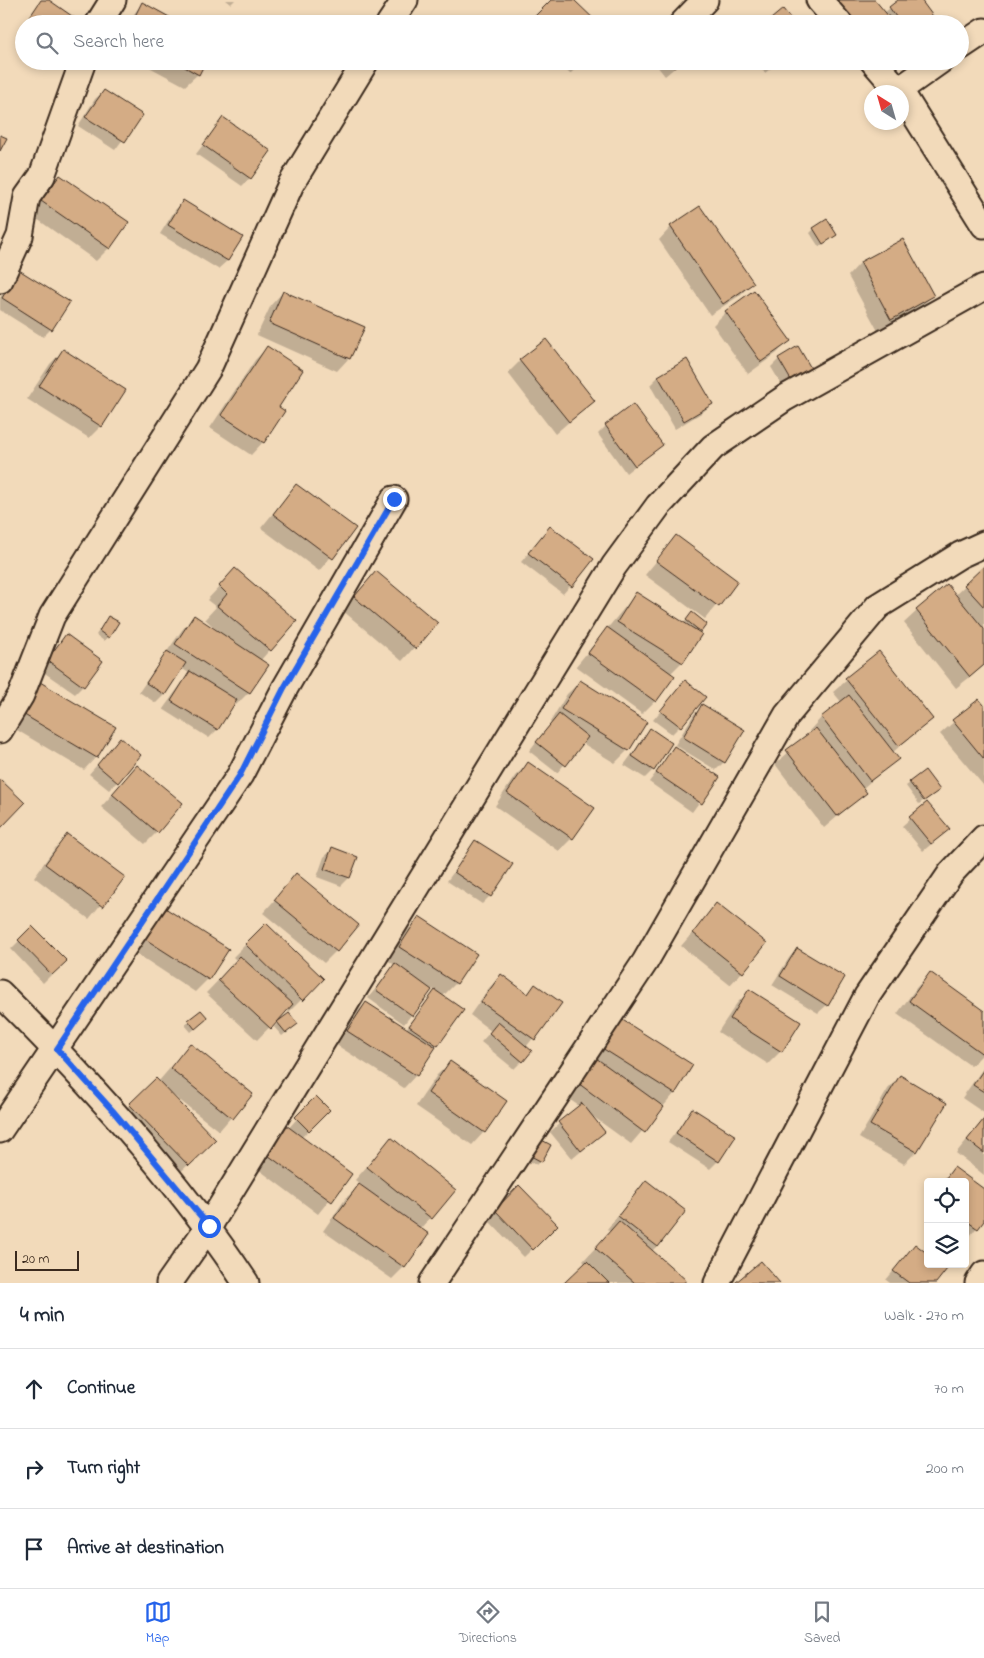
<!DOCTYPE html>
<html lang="en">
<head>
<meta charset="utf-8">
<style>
  :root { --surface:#fff; --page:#f6f6f7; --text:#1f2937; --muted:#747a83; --line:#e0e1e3; --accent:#2563eb }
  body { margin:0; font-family:"Indie Flower",sans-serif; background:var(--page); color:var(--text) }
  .controls { position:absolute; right:15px; bottom:15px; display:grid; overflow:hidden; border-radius:5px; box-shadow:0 2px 8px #0003 }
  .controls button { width:45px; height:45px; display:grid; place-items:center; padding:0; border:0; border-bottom:1px solid var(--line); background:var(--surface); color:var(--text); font:25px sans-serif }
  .compass { position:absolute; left:864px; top:85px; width:45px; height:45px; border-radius:50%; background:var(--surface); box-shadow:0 2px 8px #0003; rotate:323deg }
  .scale { position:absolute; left:15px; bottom:12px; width:64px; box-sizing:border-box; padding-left:5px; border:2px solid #3b2a1e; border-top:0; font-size:14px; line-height:18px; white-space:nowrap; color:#3b2a1e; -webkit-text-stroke:4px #f2daba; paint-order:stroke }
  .stop { position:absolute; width:15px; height:15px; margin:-11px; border:4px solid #2563eb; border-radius:50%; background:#fff }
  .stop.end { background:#2563eb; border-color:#fff; box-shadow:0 1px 5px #0008 }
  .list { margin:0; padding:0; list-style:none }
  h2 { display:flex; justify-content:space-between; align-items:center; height:65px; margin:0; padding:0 20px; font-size:21px }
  h2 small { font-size:16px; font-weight:400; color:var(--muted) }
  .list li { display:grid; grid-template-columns:32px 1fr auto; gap:15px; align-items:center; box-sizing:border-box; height:80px; padding:0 20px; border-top:1px solid var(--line) }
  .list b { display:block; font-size:19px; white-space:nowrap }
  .list em { font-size:16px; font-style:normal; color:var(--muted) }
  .icon { flex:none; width:28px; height:28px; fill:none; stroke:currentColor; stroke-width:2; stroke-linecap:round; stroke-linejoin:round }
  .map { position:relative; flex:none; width:984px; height:1283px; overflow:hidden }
  .search { position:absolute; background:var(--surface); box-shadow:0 2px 8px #0003; left:15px; right:15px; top:15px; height:55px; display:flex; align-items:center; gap:12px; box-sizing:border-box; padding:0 18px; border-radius:28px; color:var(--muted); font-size:19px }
  .sheet { height:305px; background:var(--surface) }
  nav { display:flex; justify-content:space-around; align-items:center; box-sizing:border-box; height:70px; border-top:1px solid var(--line); background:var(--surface); font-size:14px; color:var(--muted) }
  nav a { display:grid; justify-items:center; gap:2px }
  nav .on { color:var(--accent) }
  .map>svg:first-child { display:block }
  .shadow { fill:#0003 }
  .building { fill:#d4ac85; stroke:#3b2a1e }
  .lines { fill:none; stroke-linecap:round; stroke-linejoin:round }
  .street-casing { stroke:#3b2a1e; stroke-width:29 }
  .street { stroke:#f2daba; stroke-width:25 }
  .route { stroke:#2563eb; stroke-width:6 }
</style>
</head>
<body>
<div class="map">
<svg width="984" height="1283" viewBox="0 0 984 1283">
  <rect width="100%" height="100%" fill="#f2daba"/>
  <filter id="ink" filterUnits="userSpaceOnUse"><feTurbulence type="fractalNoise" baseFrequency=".02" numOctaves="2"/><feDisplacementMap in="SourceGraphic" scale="10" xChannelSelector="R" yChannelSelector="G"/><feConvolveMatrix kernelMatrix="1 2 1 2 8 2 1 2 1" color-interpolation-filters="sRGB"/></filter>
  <g filter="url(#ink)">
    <g class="shadow">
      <polygon points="42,0 47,0 81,24 24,24 24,37 17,32"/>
      <polygon points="226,0 235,0 231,4"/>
      <polygon points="552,0 572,0 597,24 529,24"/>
      <polygon points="836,0 874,0 884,13 900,0 920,0 936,23 830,24"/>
      <polygon points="142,4 180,24 126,24"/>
      <polygon points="138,61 205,61 198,74 185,86"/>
      <polygon points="557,61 583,61 570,74"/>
      <polygon points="653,61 683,61 665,76"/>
      <polygon points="755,61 780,61 765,73"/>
      <polygon points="104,91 141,115 115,150 78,126 95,99"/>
      <polygon points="223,119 250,178 242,186 196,154"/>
      <polygon points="60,176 109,248 96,261 30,214 48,189"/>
      <polygon points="183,202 241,237 227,261 218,269 160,234 175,210"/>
      <polygon points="671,227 752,283 739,296 710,315 659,240"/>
      <polygon points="814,229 832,238 819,247 810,233"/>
      <polygon points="902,240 932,296 920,308 878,331 848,276 860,263"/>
      <polygon points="11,280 51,329 43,337 0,310 0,298"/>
      <polygon points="283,292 349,358 337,371 257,335 271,305"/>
      <polygon points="754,292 789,340 777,353 748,374 713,325 726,312"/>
      <polygon points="267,348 277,407 263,442 251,455 210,428 255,360"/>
      <polygon points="63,351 101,426 89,438 27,399 50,364"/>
      <polygon points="779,359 811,370 784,389 771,367"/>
      <polygon points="520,361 593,401 555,434 508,373"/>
      <polygon points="658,377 712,404 703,412 675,429 650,385"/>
      <polygon points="606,426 661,445 626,473 598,434"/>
      <polygon points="296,485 354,529 319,571 261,528"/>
      <polygon points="550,527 592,560 563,594 521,562"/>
      <polygon points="676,537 736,581 705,619 645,575"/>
      <polygon points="984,568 984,666 956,688 904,623 917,611 955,595"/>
      <polygon points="235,570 295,621 260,661 267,665 249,692 236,705 234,703 217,730 209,738 163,709 189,673 181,668 164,695 156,703 139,692 182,630 194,617 222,635 205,619 216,607 207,600"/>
      <polygon points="376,572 436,623 402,661 342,610"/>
      <polygon points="636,594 683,624 692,614 705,624 682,662 670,674 673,676 655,701 642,714 576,666"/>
      <polygon points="108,617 108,637 104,641 96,635"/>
      <polygon points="66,635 83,686 75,694 39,669"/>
      <polygon points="879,653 931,719 892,753 897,758 862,789 865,793 824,828 775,764 811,733 809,731 821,718 842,703 833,692"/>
      <polygon points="580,682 645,722 628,750 615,763 582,743 557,773 529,751 551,723 550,722 567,694"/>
      <polygon points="685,682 680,726 672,734 653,720"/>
      <polygon points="28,696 96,757 84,770 10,726"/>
      <polygon points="979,700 984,707 984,786 940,734"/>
      <polygon points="703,706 724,762 716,770 675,745 694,714"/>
      <polygon points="650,730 653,770 645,778 624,765"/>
      <polygon points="120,739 117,782 109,790 89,774"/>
      <polygon points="675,748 718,777 692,812 649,782"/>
      <polygon points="528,764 593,809 572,838 559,851 495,806 515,776"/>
      <polygon points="138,766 157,832 145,844 101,807"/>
      <polygon points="910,783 934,793 919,804 906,786"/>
      <polygon points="927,804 940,837 923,851 902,826"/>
      <polygon points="68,836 123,877 89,919 34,877 55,848"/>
      <polygon points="476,842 490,896 482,904 447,881"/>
      <polygon points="333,849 349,878 341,886 317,877 324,857"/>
      <polygon points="297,875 336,951 324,963 263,913"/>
      <polygon points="717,905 742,972 730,985 681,946"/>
      <polygon points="419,918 475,954 456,983 443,996 437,1045 416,1075 404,1088 335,1044 353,1016 366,1003 406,1029 436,991 432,989 404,1024 368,998 395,965 387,960 407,931"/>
      <polygon points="150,920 208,979 195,992 131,950"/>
      <polygon points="266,924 322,979 289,1012 286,1010 257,1040 206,993 237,961 233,957"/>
      <polygon points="32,928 65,961 43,983 11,949"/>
      <polygon points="797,949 827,1005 818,1013 772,985 789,958"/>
      <polygon points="930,974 984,1012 984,1053 971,1066 897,1014 917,987"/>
      <polygon points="501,976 527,994 535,986 560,1004 526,1047 522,1061 514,1069 481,1042 491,1031 470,1015 489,988"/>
      <polygon points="750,991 781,1051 768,1064 718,1032 737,1003"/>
      <polygon points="201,1012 203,1022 191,1032 185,1025"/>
      <polygon points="278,1023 293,1027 282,1036 274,1027"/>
      <polygon points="608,1034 691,1066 674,1094 631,1144 591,1115 604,1132 572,1159 550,1132 579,1106 566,1097"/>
      <polygon points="190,1045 251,1094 219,1131 164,1088 201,1153 175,1177 117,1117 156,1080 158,1082"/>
      <polygon points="450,1063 484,1132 472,1145 416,1106 437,1075"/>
      <polygon points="984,1067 984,1113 962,1098"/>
      <polygon points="900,1076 945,1103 916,1152 904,1164 859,1138 888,1089"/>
      <polygon points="316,1098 328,1110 301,1138 350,1174 318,1214 254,1166"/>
      <polygon points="693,1110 718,1161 710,1169 668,1142"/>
      <polygon points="984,1119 984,1175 956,1153"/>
      <polygon points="391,1139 455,1190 420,1229 404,1267 392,1279 323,1231 346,1198 359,1186 365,1190 366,1189 355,1180"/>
      <polygon points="535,1143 541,1161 537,1165 526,1159"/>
      <polygon points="954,1169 984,1190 984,1219 969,1237 965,1234 965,1182 942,1182"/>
      <polygon points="646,1182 657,1246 652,1251 682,1283 566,1283 586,1264 583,1261 610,1232 607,1229"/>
      <polygon points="519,1187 557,1225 524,1257 487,1219"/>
      <polygon points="915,1245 928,1264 935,1283 890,1283 886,1280"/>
    </g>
    <g class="building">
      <polygon points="41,0 49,0 82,23 25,24"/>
      <polygon points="551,0 574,0 599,24 543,24 535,16"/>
      <polygon points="834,0 875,0 895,24 853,24"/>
      <polygon points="898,0 921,0 938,23 901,24 889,7"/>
      <polygon points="142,2 182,24 131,24"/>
      <polygon points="783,9 795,24 765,24"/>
      <polygon points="174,61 206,61 199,75"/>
      <polygon points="668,61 683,61 674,68"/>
      <polygon points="104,90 143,115 125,142 85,117"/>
      <polygon points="223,117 271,151 251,179 203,145"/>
      <polygon points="0,135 7,138 0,151"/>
      <polygon points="60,175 129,222 110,249 41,201"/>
      <polygon points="183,200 243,237 228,261 168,225"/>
      <polygon points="700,206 754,283 723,304 670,226"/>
      <polygon points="827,219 837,235 823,244 813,228"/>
      <polygon points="903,239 934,296 891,320 860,262"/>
      <polygon points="19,270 70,302 52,330 2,298"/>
      <polygon points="754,290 791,341 761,362 725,311"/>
      <polygon points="283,291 365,327 350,359 269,323"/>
      <polygon points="546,339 595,401 569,422 519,360"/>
      <polygon points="267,346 303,370 279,407 285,411 264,443 221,415"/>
      <polygon points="798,346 812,370 792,382 778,358"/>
      <polygon points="63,349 126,390 102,427 39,386"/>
      <polygon points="687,359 713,404 684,421 658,376"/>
      <polygon points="633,404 663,445 635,466 605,425"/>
      <polygon points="296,484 356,528 333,559 273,514"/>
      <polygon points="550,526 594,559 572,587 528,553"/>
      <polygon points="676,535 738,581 719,607 656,561"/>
      <polygon points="984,566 984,607 964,585"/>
      <polygon points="235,568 297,621 271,651 217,606 227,594 219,586"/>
      <polygon points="376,571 438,623 416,649 354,597"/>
      <polygon points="947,584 984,629 984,665 970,677 916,610"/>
      <polygon points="636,592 702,634 683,663 617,622"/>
      <polygon points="692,612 707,624 701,632 686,620"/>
      <polygon points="194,615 269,665 250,693 175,644"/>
      <polygon points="108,616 119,622 109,638 99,631"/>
      <polygon points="607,627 675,676 656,702 588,653"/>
      <polygon points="66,634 103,661 84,687 47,660"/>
      <polygon points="167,651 186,663 165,695 146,683"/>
      <polygon points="879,651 933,719 899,746 845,678"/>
      <polygon points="190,671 237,700 218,730 171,701"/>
      <polygon points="580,680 647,722 629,751 561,709"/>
      <polygon points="685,680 706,697 681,727 660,711"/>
      <polygon points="40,682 116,727 97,758 21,713"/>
      <polygon points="849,695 899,759 870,781 821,717"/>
      <polygon points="979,699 984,705 984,759 952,720"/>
      <polygon points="702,704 745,730 725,763 683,737"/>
      <polygon points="559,714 588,737 566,766 536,742"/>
      <polygon points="650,728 672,743 654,771 632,756"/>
      <polygon points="816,728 867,793 837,816 786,750"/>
      <polygon points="120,737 141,755 118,783 97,765"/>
      <polygon points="674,746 720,777 702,804 656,773"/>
      <polygon points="528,762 595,808 573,839 507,793"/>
      <polygon points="137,765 183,803 158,833 112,794"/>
      <polygon points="925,770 940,790 924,801 909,782"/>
      <polygon points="0,779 25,803 0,829"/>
      <polygon points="927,802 950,829 931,844 909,817"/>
      <polygon points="67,834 125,877 103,907 45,864"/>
      <polygon points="475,840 513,864 491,897 454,872"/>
      <polygon points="332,847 358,857 350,878 324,869"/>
      <polygon points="296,873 359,925 337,952 274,900"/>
      <polygon points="716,903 767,943 743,973 693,933"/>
      <polygon points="162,906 229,949 209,980 142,937"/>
      <polygon points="419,916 477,954 457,984 399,947"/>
      <polygon points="266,923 324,979 303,1001 245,944"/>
      <polygon points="32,926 67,961 52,975 18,940"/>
      <polygon points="797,948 845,977 828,1006 780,976"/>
      <polygon points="240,956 293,1004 271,1029 218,980"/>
      <polygon points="395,963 432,990 413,1016 376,990"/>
      <polygon points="930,972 984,1011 984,1055 909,1001"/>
      <polygon points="501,974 528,994 535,984 562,1003 535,1040 481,1002"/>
      <polygon points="749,989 801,1022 782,1052 730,1019"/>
      <polygon points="435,990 464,1010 438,1046 409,1026"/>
      <polygon points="366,1002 436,1047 417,1076 347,1031"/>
      <polygon points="201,1010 208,1018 195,1029 188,1020"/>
      <polygon points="289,1013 298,1024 286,1033 277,1022"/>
      <polygon points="621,1019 693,1065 675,1094 602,1048"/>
      <polygon points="498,1022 532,1051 523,1062 489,1033"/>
      <polygon points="190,1043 253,1094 233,1119 170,1068"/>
      <polygon points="596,1058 664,1107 645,1133 578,1083"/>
      <polygon points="450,1061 507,1101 485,1133 428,1093"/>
      <polygon points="984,1069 984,1092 973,1085"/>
      <polygon points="900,1075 947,1103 917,1152 870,1125"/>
      <polygon points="156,1078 216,1140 189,1166 129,1104"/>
      <polygon points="316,1096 330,1110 309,1131 295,1117"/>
      <polygon points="582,1103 605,1132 581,1151 558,1122"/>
      <polygon points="692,1108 736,1136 719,1162 676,1133"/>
      <polygon points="984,1119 984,1153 967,1140"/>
      <polygon points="286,1125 352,1174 332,1202 265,1153"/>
      <polygon points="391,1137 456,1190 432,1219 367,1167"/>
      <polygon points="538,1138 551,1145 542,1162 529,1155"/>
      <polygon points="954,1167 984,1189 984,1221 978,1229 965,1220 965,1182 943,1182"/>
      <polygon points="646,1180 686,1211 658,1247 618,1216"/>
      <polygon points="359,1184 429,1234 405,1268 334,1218"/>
      <polygon points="519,1185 558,1225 533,1250 495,1210"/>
      <polygon points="619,1221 686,1280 684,1283 635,1283 595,1248"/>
      <polygon points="915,1244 928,1254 928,1264 941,1264 947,1269 936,1283 909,1283 893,1271"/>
      <polygon points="587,1261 609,1283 564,1283"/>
      <polygon points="761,1261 780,1283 735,1283"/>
    </g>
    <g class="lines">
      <defs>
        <g id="street">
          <polyline points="819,0 840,24"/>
          <polyline points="98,24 113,0"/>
          <polyline points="389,24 405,0"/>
          <polyline points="682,24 705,0"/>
          <polyline points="960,47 984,31"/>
          <polyline points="873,61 900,92"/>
          <polyline points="899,90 940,61"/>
          <polyline points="902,94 984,225"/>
          <polyline points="0,280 20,236 27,197 42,176 83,61"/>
          <polyline points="0,730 21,695 52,616 208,369 291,184 366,61"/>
          <path d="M0,993c90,90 176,184 246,290"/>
          <polyline points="0,1130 240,775 285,688 394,499"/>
          <polyline points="169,1283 209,1226 614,566 658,506 713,447 785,398 984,287"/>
          <polyline points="432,1283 645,962 787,715 878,606 960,555 984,544"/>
          <polyline points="717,1283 867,996 951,873 984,838"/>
          <polyline points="978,1283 984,1274"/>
        </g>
      </defs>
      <use href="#street" class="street-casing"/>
      <use href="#street" class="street"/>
    </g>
  </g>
  <g class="lines" filter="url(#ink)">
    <polyline class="route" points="209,1226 113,1111 57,1049 240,775 284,688 394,499"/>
  </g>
</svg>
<div class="controls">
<button><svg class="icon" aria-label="locate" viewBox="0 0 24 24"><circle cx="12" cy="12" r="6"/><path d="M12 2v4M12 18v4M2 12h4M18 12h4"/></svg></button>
<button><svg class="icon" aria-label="layers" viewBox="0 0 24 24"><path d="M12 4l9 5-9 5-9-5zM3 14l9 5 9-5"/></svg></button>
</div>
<svg class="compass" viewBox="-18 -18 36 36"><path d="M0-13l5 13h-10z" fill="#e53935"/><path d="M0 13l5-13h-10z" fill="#747a83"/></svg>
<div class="scale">20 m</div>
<div class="stop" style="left:209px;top:1226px"></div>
<div class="stop end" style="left:394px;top:499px"></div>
<div class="search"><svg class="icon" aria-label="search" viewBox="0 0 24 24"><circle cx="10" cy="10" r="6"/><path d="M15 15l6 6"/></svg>Search here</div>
</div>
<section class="sheet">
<h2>4 min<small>Walk · 270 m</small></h2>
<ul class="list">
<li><svg class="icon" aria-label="ahead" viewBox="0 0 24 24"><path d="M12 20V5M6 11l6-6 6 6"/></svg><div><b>Continue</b></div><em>70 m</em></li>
<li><svg class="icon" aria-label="right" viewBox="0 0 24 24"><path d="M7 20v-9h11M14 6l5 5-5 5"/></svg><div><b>Turn right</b></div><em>200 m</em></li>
<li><svg class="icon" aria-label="arrive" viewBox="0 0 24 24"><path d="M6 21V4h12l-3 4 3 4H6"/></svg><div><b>Arrive at destination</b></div></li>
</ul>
</section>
<nav>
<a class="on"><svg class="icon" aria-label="map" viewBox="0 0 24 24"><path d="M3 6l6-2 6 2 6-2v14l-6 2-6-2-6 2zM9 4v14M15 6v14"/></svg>Map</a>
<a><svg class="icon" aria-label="directions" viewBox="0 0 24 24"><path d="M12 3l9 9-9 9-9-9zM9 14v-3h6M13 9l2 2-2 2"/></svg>Directions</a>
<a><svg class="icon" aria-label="saved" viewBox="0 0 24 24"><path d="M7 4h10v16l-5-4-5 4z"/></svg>Saved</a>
</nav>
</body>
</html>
